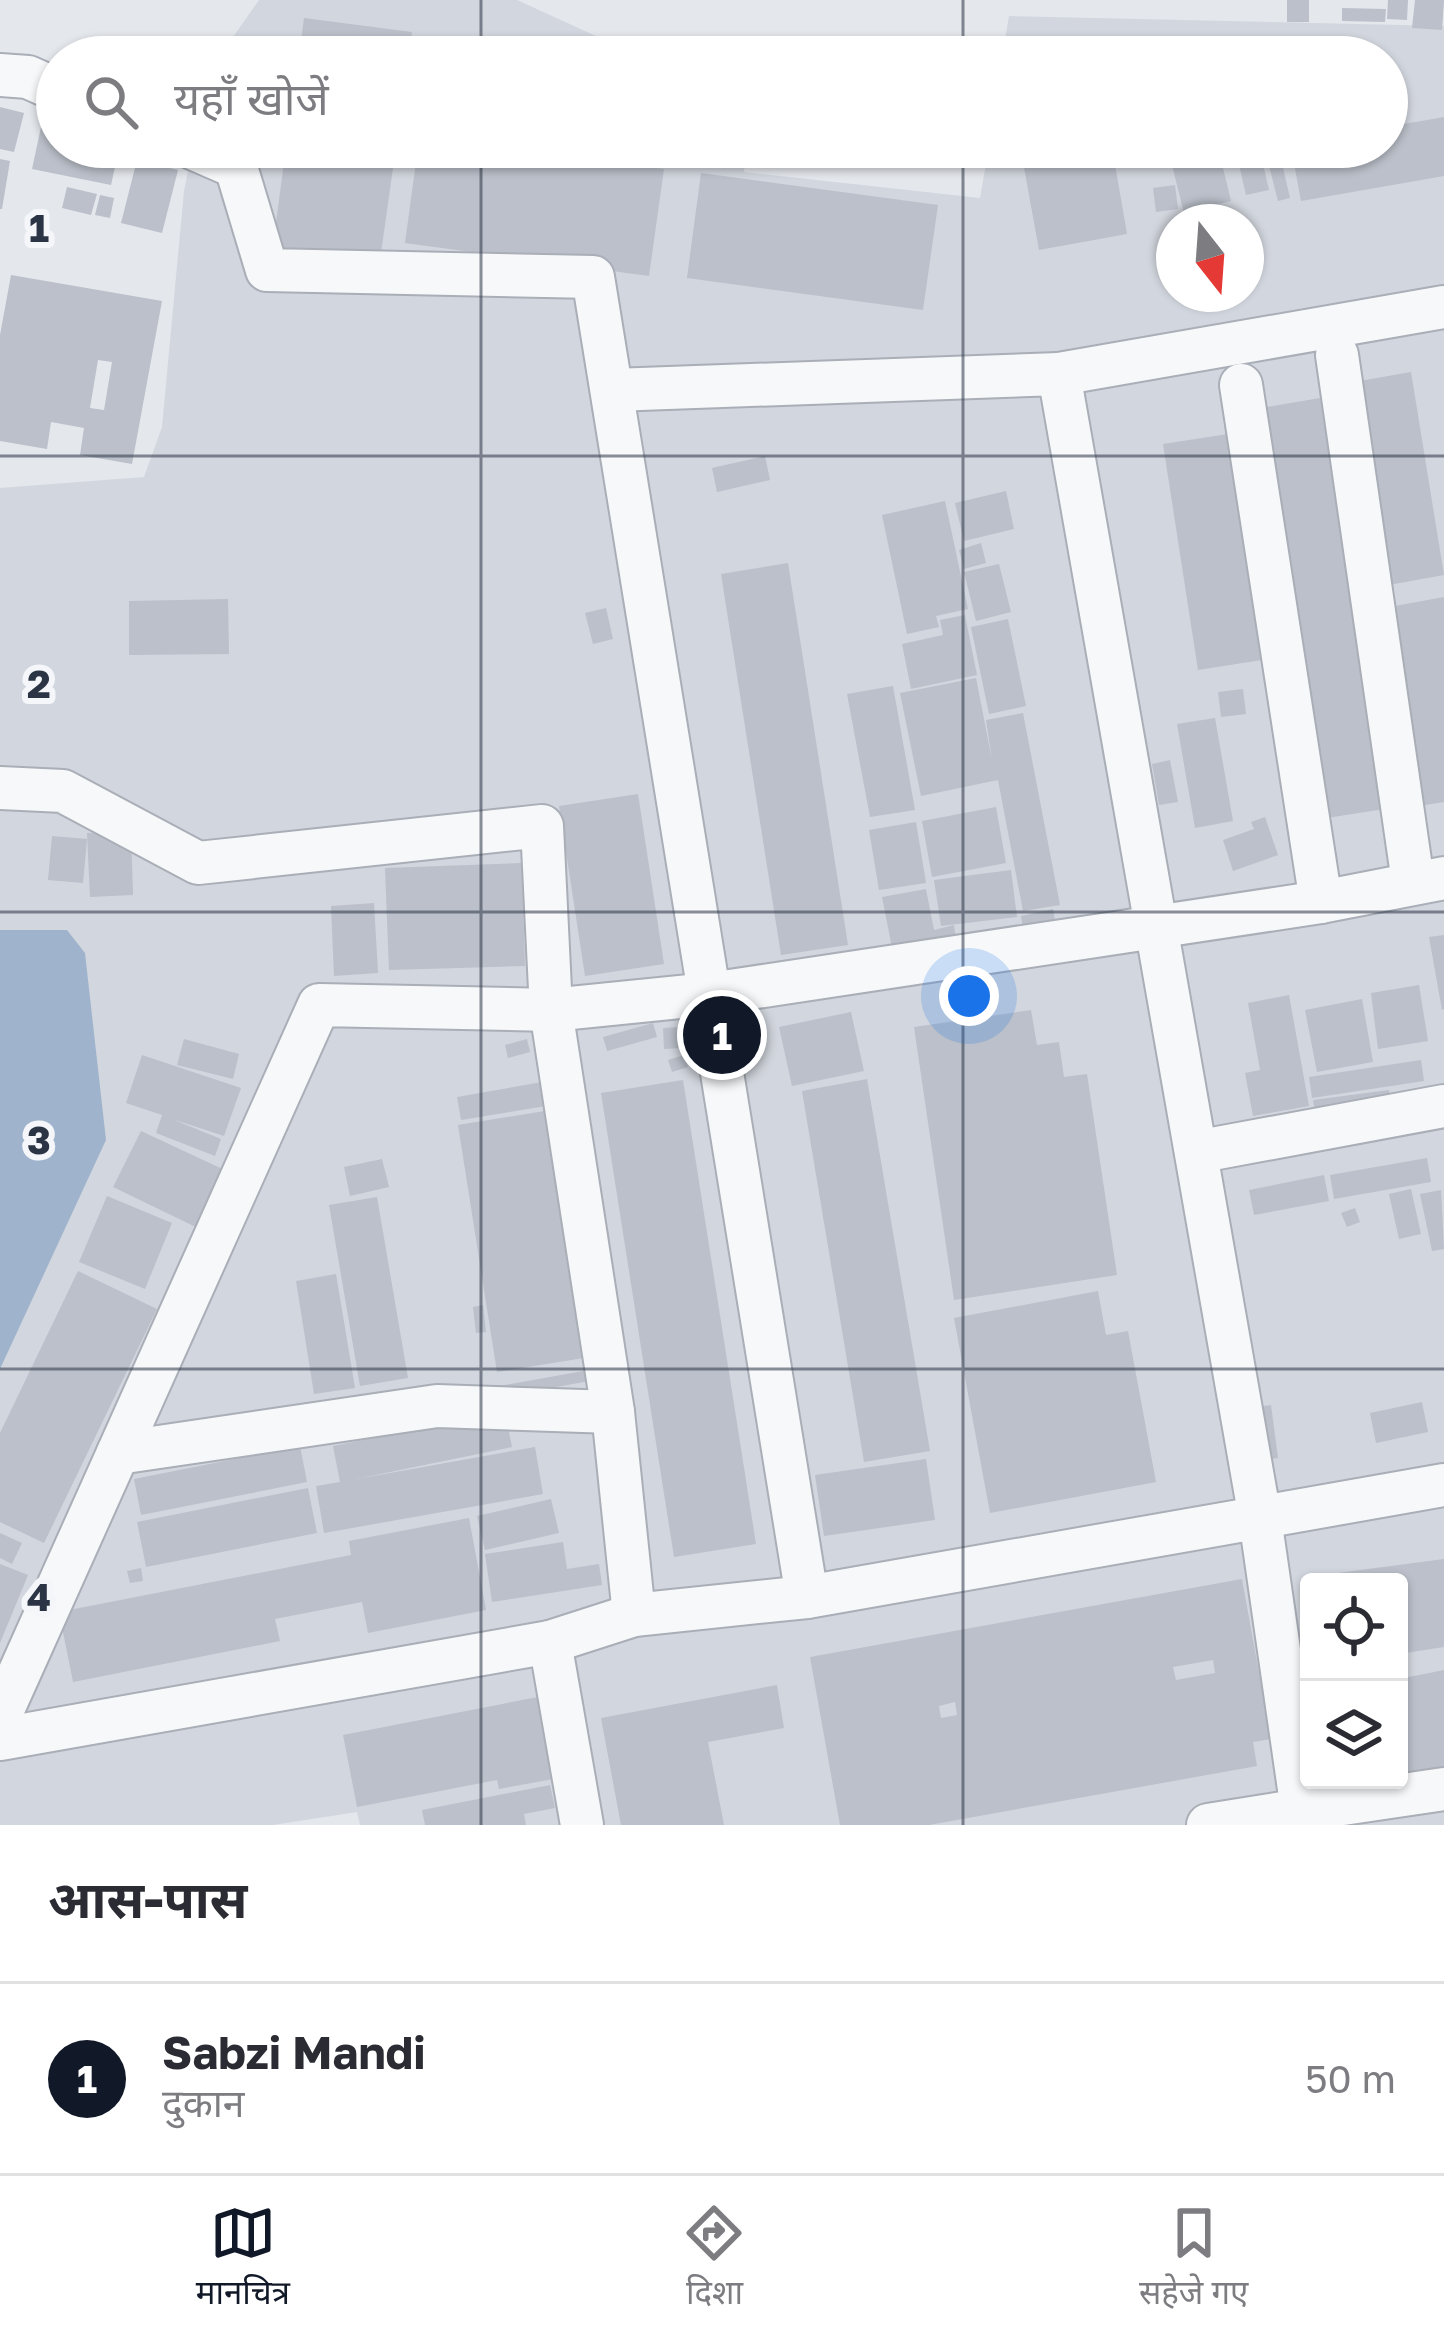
<!DOCTYPE html>
<html lang="hi">
<head>
<meta charset="utf-8">
<style>
  :root { --surface:#fff; --page:#f7f7f7; --text:#2b2b33; --muted:#7c7c81; --line:#e1e1e2; --accent:#111827 }
  body { margin:0; font-family:"Golos Text","Noto Sans Devanagari",sans-serif; background:var(--page); color:var(--text) }
  .controls { position:absolute; right:36px; bottom:36px; display:grid; overflow:hidden; border-radius:12px; box-shadow:0 3px 9px #0004 }
  .controls button { width:108px; height:108px; display:grid; place-items:center; padding:0; border:0; border-bottom:3px solid var(--line); background:var(--surface); color:var(--text); font:60px sans-serif }
  .compass { position:absolute; left:1156px; top:204px; width:108px; height:108px; border-radius:50%; background:var(--surface); box-shadow:0 3px 9px #0004; rotate:163deg }
  .you { position:absolute; left:969px; top:996px; width:42px; height:42px; margin:-30px; border:9px solid #fff; border-radius:50%; background:#1a73e8; box-shadow:0 0 0 18px #1a73e833 }
  .badge { display:grid; place-items:center; width:78px; height:78px; border-radius:50%; background:var(--accent); color:#fff; font-size:39px; font-weight:700 }
  .pin { position:absolute; translate:-50% -50%; border:6px solid #fff; box-shadow:0 3px 12px #0006 }
  .list { margin:0; padding:0; list-style:none }
  h2 { display:flex; justify-content:space-between; align-items:center; height:156px; margin:0; padding:0 48px; font-size:51px }
  h2 small { font-size:39px; font-weight:400; color:var(--muted) }
  .list li { display:grid; grid-template-columns:78px 1fr auto; gap:36px; align-items:center; box-sizing:border-box; height:192px; padding:0 48px; border-top:3px solid var(--line) }
  .list b { display:block; font-size:45px; white-space:nowrap }
  .list p { margin:0; font-size:39px; white-space:nowrap; color:var(--muted) }
  .list em { font-size:39px; font-style:normal; color:var(--muted) }
  .icon { flex:none; width:66px; height:66px; fill:none; stroke:currentColor; stroke-width:2; stroke-linecap:round; stroke-linejoin:round }
  .map { position:relative; flex:none; width:1444px; height:1825px; overflow:hidden }
  .search { position:absolute; background:var(--surface); box-shadow:0 3px 9px #0004; left:36px; right:36px; top:36px; height:132px; display:flex; align-items:center; gap:30px; box-sizing:border-box; padding:0 42px; border-radius:66px; color:var(--muted); font-size:45px }
  .sheet { height:348px; background:var(--surface) }
  nav { display:flex; justify-content:space-around; align-items:center; box-sizing:border-box; height:168px; border-top:3px solid var(--line); background:var(--surface); font-size:33px; color:var(--muted) }
  nav a { display:grid; justify-items:center; gap:6px }
  nav .on { color:var(--accent) }
  .map>svg:first-child { display:block }
  .built { fill:#d2d6de; fill-rule:evenodd }
  .water { fill:#9fb4cc }
  .building { fill:#bbc0ca; fill-rule:evenodd }
  .lines { fill:none; stroke-linecap:round; stroke-linejoin:round }
  .minor-casing { stroke:#a9aeb7; stroke-width:46 }
  .minor { stroke:#f7f8fa; stroke-width:42 }
  .grid { fill:none; stroke:#2b3445; stroke-width:3; stroke-opacity:0.55 }
  .grid-label { font-size:39px; text-anchor:middle; font-weight:bold; fill:#2b3445; stroke:#f4f6f9; stroke-width:12; stroke-linejoin:round; paint-order:stroke }
</style>
</head>
<body>
<div class="map">
<svg width="1444" height="1825" viewBox="0 0 1444 1825">
  <rect width="100%" height="100%" fill="#e4e7ec"/>
  <g class="built">
    <polygon points="259,0 517,0 642,57 219,57"/>
    <path d="M1009,16l435,10v1799h-1084l-3,-13 -84,13h-273v-1337l144,-11 18,-50 22,-236 9,-44h554l-3,25 236,26 9,-51h398v-90h-385zM1174,222h72v72h-72zM1309,1582h90v198h-90z"/>
  </g>
  <polygon class="water" points="0,930 67,930 85,953 106,1140 0,1369"/>
  <g class="building">
    <rect x="1287" y="0" width="22" height="22"/>
    <polygon points="1388,0 1408,0 1407,20 1387,19"/>
    <polygon points="1415,0 1444,0 1442,30 1412,28"/>
    <polygon points="1342,8 1386,9 1385,22 1342,21"/>
    <polygon points="304,18 412,32 408,57 299,57"/>
    <polygon points="0,107 24,113 14,152 0,149"/>
    <polygon points="1444,117 1444,176 1301,201 1291,147 1387,147 1387,127"/>
    <polygon points="41,127 57,130 57,147 70,148 68,157 115,167 111,185 32,169"/>
    <polygon points="286,147 396,147 379,267 272,253"/>
    <polygon points="418,147 503,147 664,169 649,276 405,243"/>
    <polygon points="1041,147 1112,147 1127,234 1039,250 1021,151"/>
    <polygon points="1192,147 1218,147 1231,201 1184,213 1169,153"/>
    <polygon points="1235,147 1259,147 1269,190 1246,195"/>
    <polygon points="1279,150 1290,198 1278,201 1266,154"/>
    <polygon points="0,159 10,161 2,209 0,209"/>
    <polygon points="137,160 178,170 162,233 121,223"/>
    <polygon points="701,173 938,205 923,310 687,278"/>
    <polygon points="1175,185 1178,209 1156,212 1153,188"/>
    <polygon points="67,187 97,194 91,215 62,208"/>
    <polygon points="100,195 114,198 110,218 95,215"/>
    <path d="M11,275l151,26 -30,163 -52,-9 4,-27 -33,-6 -4,27 -47,-8v-106zM98,360l14,2 -8,48 -14,-2z"/>
    <polygon points="1411,372 1444,575 1383,586 1348,383"/>
    <polygon points="1326,397 1391,808 1320,819 1255,409"/>
    <polygon points="1228,434 1262,660 1198,670 1163,444"/>
    <polygon points="765,456 770,480 717,492 712,468"/>
    <polygon points="1006,491 1014,529 964,541 955,503"/>
    <polygon points="945,501 968,609 936,616 939,627 907,634 882,515"/>
    <polygon points="981,543 986,563 964,569 959,550"/>
    <polygon points="788,563 848,945 781,955 721,574"/>
    <polygon points="999,564 1011,612 976,621 964,572"/>
    <polygon points="1444,597 1444,802 1419,806 1384,608"/>
    <polygon points="228,599 229,654 129,655 129,601"/>
    <polygon points="606,608 613,639 593,644 585,613"/>
    <polygon points="965,615 977,675 911,689 902,644 943,635 940,620"/>
    <polygon points="1008,619 1026,706 989,714 971,627"/>
    <polygon points="976,678 992,760 986,720 1023,713 1060,905 1023,911 998,780 921,796 900,693"/>
    <polygon points="893,686 915,810 870,817 847,694"/>
    <polygon points="1243,689 1246,714 1221,717 1218,692"/>
    <polygon points="1215,718 1233,821 1195,828 1177,724"/>
    <polygon points="1170,760 1178,802 1159,805 1152,764"/>
    <polygon points="638,794 664,964 585,976 559,806"/>
    <polygon points="996,807 1006,863 932,877 922,821"/>
    <polygon points="1265,817 1278,855 1233,871 1223,840 1254,829 1251,822"/>
    <polygon points="916,822 926,883 879,890 869,830"/>
    <polygon points="131,831 133,895 90,897 87,833"/>
    <polygon points="52,836 87,839 83,883 48,880"/>
    <polygon points="522,863 525,966 389,970 385,868"/>
    <polygon points="1011,870 1017,917 941,926 934,880"/>
    <polygon points="926,889 934,930 954,925 957,946 894,958 882,897"/>
    <polygon points="374,903 378,973 334,976 331,906"/>
    <polygon points="1053,909 1057,933 1025,940 1021,916"/>
    <polygon points="1444,935 1444,1009 1442,1010 1429,937"/>
    <polygon points="1419,985 1428,1041 1378,1049 1371,993"/>
    <polygon points="1289,995 1309,1106 1253,1116 1245,1073 1260,1070 1248,1003"/>
    <polygon points="1362,999 1373,1062 1317,1072 1305,1010"/>
    <polygon points="1031,1010 1037,1045 1059,1042 1064,1077 1087,1074 1117,1275 954,1300 914,1027"/>
    <polygon points="851,1012 864,1071 792,1086 779,1027"/>
    <polygon points="653,1023 657,1037 607,1051 603,1037"/>
    <polygon points="680,1027 681,1048 664,1049 663,1028"/>
    <polygon points="184,1039 239,1054 233,1079 177,1065"/>
    <polygon points="527,1039 530,1052 508,1058 505,1045"/>
    <polygon points="142,1055 241,1088 224,1136 172,1119 221,1139 215,1156 156,1133 162,1115 126,1103"/>
    <polygon points="684,1055 688,1067 672,1072 668,1060"/>
    <polygon points="1421,1060 1424,1081 1312,1098 1309,1077"/>
    <polygon points="867,1079 930,1451 864,1462 802,1091"/>
    <polygon points="683,1080 756,1544 674,1557 601,1093"/>
    <polygon points="542,1082 546,1106 461,1120 457,1097"/>
    <polygon points="1389,1090 1391,1102 1315,1112 1313,1100"/>
    <polygon points="551,1110 590,1357 497,1372 458,1125"/>
    <polygon points="141,1131 231,1173 204,1231 113,1187"/>
    <polygon points="1427,1158 1431,1182 1334,1199 1330,1175"/>
    <polygon points="382,1159 389,1187 350,1196 344,1167"/>
    <polygon points="1324,1175 1329,1201 1254,1215 1249,1190"/>
    <polygon points="1411,1189 1421,1234 1399,1239 1389,1194"/>
    <polygon points="1441,1190 1444,1249 1432,1251 1420,1194"/>
    <polygon points="107,1196 172,1223 145,1289 79,1262"/>
    <polygon points="377,1197 408,1378 360,1386 329,1205"/>
    <polygon points="1355,1208 1360,1222 1347,1227 1341,1213"/>
    <polygon points="78,1271 157,1309 44,1543 0,1522 0,1433"/>
    <polygon points="336,1274 355,1388 314,1394 296,1281"/>
    <polygon points="1098,1291 1106,1335 1128,1331 1156,1482 990,1513 954,1318"/>
    <polygon points="483,1305 486,1332 476,1333 473,1307"/>
    <polygon points="589,1370 590,1381 500,1397 499,1386"/>
    <polygon points="1422,1402 1428,1432 1376,1443 1370,1413"/>
    <polygon points="1271,1405 1278,1458 1258,1461 1250,1408"/>
    <polygon points="505,1412 512,1447 356,1479 535,1447 543,1494 324,1533 316,1486 340,1482 333,1446"/>
    <polygon points="300,1446 307,1482 141,1515 134,1479"/>
    <polygon points="926,1459 935,1520 824,1536 815,1475"/>
    <polygon points="308,1488 317,1533 146,1567 137,1522"/>
    <polygon points="551,1499 559,1533 485,1550 477,1516"/>
    <polygon points="469,1518 486,1610 368,1633 362,1602 275,1619 280,1641 73,1682 59,1612 351,1555 349,1541"/>
    <polygon points="0,1533 22,1543 12,1564 0,1558"/>
    <polygon points="563,1542 567,1569 599,1564 602,1585 492,1602 485,1554"/>
    <polygon points="1444,1559 1444,1647 1399,1654 1399,1582 1331,1582 1330,1574"/>
    <polygon points="0,1564 28,1575 0,1643"/>
    <polygon points="141,1568 143,1581 130,1583 127,1571"/>
    <path d="M1242,1579l29,160 -18,3 4,24 -328,59h-89l-30,-168zM1213,1660l2,13 -39,7 -3,-13zM955,1702l2,13 -16,3 -2,-12z"/>
    <polygon points="1444,1670 1444,1772 1399,1780 1399,1679"/>
    <polygon points="777,1685 784,1728 708,1742 724,1825 621,1825 601,1718"/>
    <polygon points="543,1696 559,1778 499,1789 497,1780 357,1807 343,1735"/>
    <polygon points="550,1785 555,1808 524,1814 526,1825 425,1825 422,1810"/>
  </g>
  <g class="lines">
    <defs>
      <g id="minor">
        <polyline points="0,75 28,77 57,90"/>
        <polyline points="190,147 236,167 267,270 593,277 807,1597"/>
        <polyline points="1337,355 1413,882"/>
        <polyline points="1059,374 1444,307"/>
        <polyline points="1241,385 1321,902"/>
        <polyline points="613,390 1059,374 1260,1518 1302,1810 1208,1825"/>
        <polyline points="0,788 63,791 198,863 542,826 551,1010 613,1412 634,1615"/>
        <polyline points="1196,1152 1444,1106"/>
        <polyline points="118,1453 437,1406 613,1412"/>
        <polyline points="550,1642 582,1825"/>
        <polyline points="0,1716 319,1005 551,1010 710,994 1321,902 1444,878"/>
        <polyline points="0,1739 550,1642 634,1615 807,1597 1444,1485"/>
        <polyline points="1302,1810 1444,1789"/>
      </g>
    </defs>
    <use href="#minor" class="minor-casing"/>
    <use href="#minor" class="minor"/>
  </g>
  <path class="grid" d="M481,0v57M963,0v57M481,147v1678M963,147v1678M0,456h1444M0,912h1444M0,1369h1444"/>
  <g class="grid-label">
    <text x="39" y="242">1</text>
    <text x="39" y="698">2</text>
    <text x="39" y="1154">3</text>
    <text x="39" y="1611">4</text>
  </g>
</svg>
<div class="controls">
<button><svg class="icon" aria-label="locate" viewBox="0 0 24 24"><circle cx="12" cy="12" r="6"/><path d="M12 2v4M12 18v4M2 12h4M18 12h4"/></svg></button>
<button><svg class="icon" aria-label="layers" viewBox="0 0 24 24"><path d="M12 4l9 5-9 5-9-5zM3 14l9 5 9-5"/></svg></button>
</div>
<svg class="compass" viewBox="-18 -18 36 36"><path d="M0-13l5 13h-10z" fill="#e53935"/><path d="M0 13l5-13h-10z" fill="#7c7c81"/></svg>
<div class="you"></div>
<div class="pin badge" style="left:722px;top:1035px">1</div>
<div class="search"><svg class="icon" aria-label="search" viewBox="0 0 24 24"><circle cx="10" cy="10" r="6"/><path d="M15 15l6 6"/></svg>यहाँ खोजें</div>
</div>
<section class="sheet">
<h2>आस-पास<small></small></h2>
<ul class="list">
<li><span class="badge">1</span><div><b>Sabzi Mandi</b><p>दुकान</p></div><em>50 m</em></li>
</ul>
</section>
<nav>
<a class="on"><svg class="icon" aria-label="map" viewBox="0 0 24 24"><path d="M3 6l6-2 6 2 6-2v14l-6 2-6-2-6 2zM9 4v14M15 6v14"/></svg>मानचित्र</a>
<a><svg class="icon" aria-label="directions" viewBox="0 0 24 24"><path d="M12 3l9 9-9 9-9-9zM9 14v-3h6M13 9l2 2-2 2"/></svg>दिशा</a>
<a><svg class="icon" aria-label="saved" viewBox="0 0 24 24"><path d="M7 4h10v16l-5-4-5 4z"/></svg>सहेजे गए</a>
</nav>
</body>
</html>
